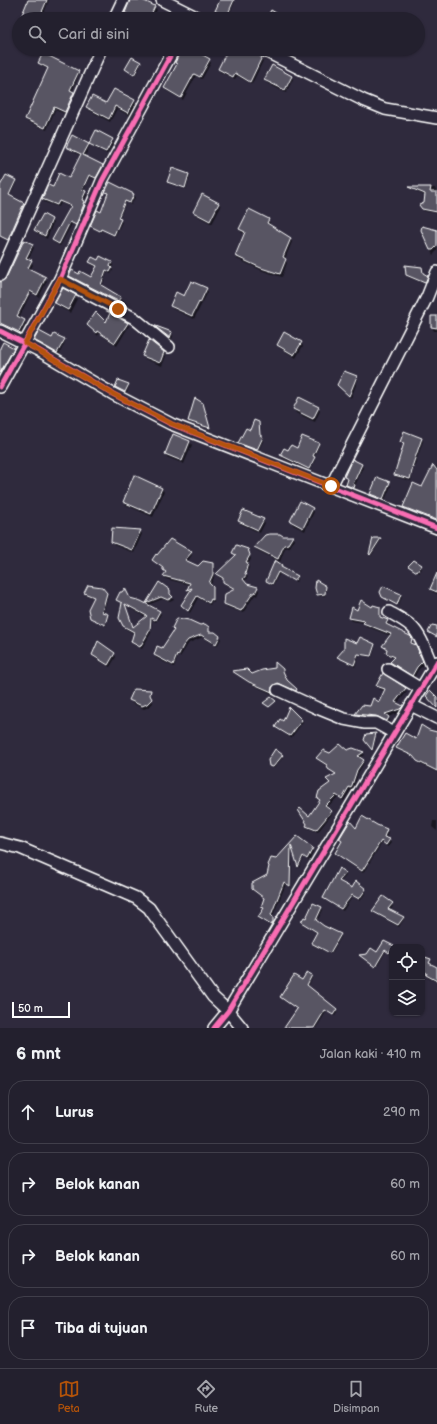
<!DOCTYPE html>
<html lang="id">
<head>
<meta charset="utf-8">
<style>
  :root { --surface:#23202e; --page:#2f2d3a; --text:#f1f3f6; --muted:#a3a3aa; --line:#403e4a; --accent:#b45309 }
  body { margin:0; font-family:"Balsamiq Sans",sans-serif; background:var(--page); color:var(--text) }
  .controls { position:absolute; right:12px; bottom:12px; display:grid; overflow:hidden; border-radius:8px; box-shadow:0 1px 3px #0004 }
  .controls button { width:36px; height:36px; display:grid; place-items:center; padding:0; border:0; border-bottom:1px solid var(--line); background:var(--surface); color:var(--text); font:20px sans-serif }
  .scale { position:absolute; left:12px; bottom:10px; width:58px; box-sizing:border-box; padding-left:4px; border:2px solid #fff; border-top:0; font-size:11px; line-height:14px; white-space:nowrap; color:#fff; -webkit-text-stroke:3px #2f2a3d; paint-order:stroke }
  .stop { position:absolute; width:12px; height:12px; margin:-9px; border:3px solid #b45309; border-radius:50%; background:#fff }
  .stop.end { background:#b45309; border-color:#fff; box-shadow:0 1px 4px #0008 }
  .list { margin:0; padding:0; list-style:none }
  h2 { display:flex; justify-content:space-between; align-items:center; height:52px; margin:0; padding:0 16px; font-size:17px }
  h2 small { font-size:13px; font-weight:400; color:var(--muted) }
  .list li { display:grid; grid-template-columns:26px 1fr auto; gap:12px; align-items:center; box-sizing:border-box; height:64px; margin:0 8px 8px; padding:0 8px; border:1px solid var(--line); border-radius:16px }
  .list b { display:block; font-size:15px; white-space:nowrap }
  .list em { font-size:13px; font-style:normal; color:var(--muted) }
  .icon { flex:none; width:22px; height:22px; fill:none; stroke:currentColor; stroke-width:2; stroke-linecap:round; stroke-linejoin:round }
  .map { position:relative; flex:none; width:437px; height:1028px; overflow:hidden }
  .search { position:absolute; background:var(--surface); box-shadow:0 1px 3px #0004; left:12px; right:12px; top:12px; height:44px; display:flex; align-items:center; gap:10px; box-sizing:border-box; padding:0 14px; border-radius:22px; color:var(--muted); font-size:15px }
  .sheet { height:340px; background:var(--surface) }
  nav { display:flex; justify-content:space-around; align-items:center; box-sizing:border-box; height:56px; border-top:1px solid var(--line); background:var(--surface); font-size:11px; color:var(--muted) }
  nav a { display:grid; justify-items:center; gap:2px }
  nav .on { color:var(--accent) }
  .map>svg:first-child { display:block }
  .shadow { fill:#0007; fill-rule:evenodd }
  .building { fill:#595564; stroke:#fff; fill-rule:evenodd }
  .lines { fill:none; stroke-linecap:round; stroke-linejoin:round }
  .minor-casing { stroke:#fff; stroke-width:14 }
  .minor { stroke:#2f2a3d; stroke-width:11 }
  .cycleway-casing { stroke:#2f2a3d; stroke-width:8 }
  .cycleway { stroke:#f96db3; stroke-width:5 }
  .route { stroke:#b45309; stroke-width:5 }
</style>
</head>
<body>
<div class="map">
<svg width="437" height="1028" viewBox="0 0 437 1028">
  <rect width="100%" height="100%" fill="#2f2a3d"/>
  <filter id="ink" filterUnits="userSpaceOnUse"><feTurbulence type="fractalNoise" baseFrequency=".025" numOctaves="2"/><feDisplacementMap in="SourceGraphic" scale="8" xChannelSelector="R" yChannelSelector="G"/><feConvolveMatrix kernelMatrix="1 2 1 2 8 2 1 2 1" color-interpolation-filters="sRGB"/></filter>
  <g filter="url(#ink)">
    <g class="shadow">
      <polygon points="29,0 49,0 42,19 24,19 23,17"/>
      <polygon points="130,0 140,0 155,7 157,10 152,19 135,19 128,16 126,12"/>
      <polygon points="221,0 235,1 228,18 217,13 216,11"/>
      <polygon points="62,49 72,49 71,53"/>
      <polygon points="181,49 190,49 209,60 211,63 202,79 196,76 183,100 167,91 165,88 177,66 176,63"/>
      <polygon points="229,49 236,49 246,55 252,49 256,49 256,54 263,61 252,84 237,76 235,79 220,72 219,69"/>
      <polygon points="274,49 288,49 285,55"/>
      <polygon points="39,63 78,71 79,74 72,92 75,95 66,114 55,110 47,130 28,122 27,119 48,69 41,66"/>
      <polygon points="140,63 141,65 135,76 126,69"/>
      <polygon points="291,76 293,79 286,93 267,83 266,80"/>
      <polygon points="134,101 136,104 130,116 117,109 110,122 89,110 87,107"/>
      <polygon points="96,132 112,140 114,143 107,154 90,145 85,157 102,166 104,168 97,180 91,177 83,191 87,195 83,202 85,208 77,227 72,224 60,246 55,243 53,240 71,207 61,203 59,207 44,202 43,199 53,189 70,179 81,156 69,149 67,147 72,136 89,145"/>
      <polygon points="172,170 189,175 190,177 186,189 170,184 168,182"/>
      <polygon points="15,181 16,183 10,196 24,204 25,206 9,241 0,237 0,189"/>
      <polygon points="110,184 134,195 135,197 131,205 126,202 119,219 122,222 115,236 102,230 101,232 93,228 91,226 101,213 108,194 106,192"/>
      <polygon points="410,188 435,188 437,194 437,213 424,211 421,205 424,204 425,196"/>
      <polygon points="219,203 221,207 212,224 196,215 194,212"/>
      <polygon points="51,220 53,223 47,239 37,233 35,230"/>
      <polygon points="268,220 270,223 269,225 290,239 292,242 285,259 287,263 282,277 263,271 237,259 236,256 245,234 242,233 240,229"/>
      <polygon points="422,230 437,231 437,251 433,255"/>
      <polygon points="32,245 34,248 28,260 31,261 33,265 30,270 45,278 47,281 39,297 31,293 19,318 24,321 26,324 20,335 0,325 0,283 7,278"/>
      <polygon points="100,258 112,263 113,265 112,268 113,270 111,274 107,272 102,286 120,298 121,300 119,303 71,278 70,276 79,275 92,279 97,267 92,265 90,262 98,262"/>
      <polygon points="422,268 423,275 428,278 426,284 408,277 407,275"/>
      <polygon points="206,288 208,292 194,319 173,309 171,306 185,297"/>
      <polygon points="63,290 75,296 77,299 70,313 58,306 56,303"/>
      <polygon points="437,317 437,331 434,331 432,327"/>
      <polygon points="106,323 127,323 129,326 117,346 99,333 98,336 88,325"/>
      <polygon points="155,327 171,332 173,336 171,341"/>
      <polygon points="35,340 64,340 65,342 59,355 36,342"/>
      <polygon points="301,343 303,346 296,358 280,348 278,345"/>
      <polygon points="13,349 14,352 0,376 0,350"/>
      <polygon points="164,353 166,356 162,366 145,359 144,355"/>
      <polygon points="356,377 358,380 351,398 338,385"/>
      <polygon points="128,385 129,387 126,394 116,387"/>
      <polygon points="203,403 204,406 210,429 190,422 189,420"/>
      <polygon points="318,408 320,411 315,422 296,413 294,409"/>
      <polygon points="258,423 260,436 264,439 258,451 240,444 239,443"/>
      <polygon points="173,435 190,442 192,445 184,464 167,457 166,454"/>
      <polygon points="421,438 423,441 413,470 411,481 396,477 395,475 404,445 401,442"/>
      <polygon points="318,443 319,446 314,458 315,460 310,471 283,458 281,455 289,452"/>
      <polygon points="353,461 362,465 363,468 355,486 356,488 355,490 348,488 347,485 349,481 345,477"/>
      <polygon points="437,465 437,522 406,510 404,507 422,488"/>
      <polygon points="135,477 162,489 164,492 153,517 126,505 124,502"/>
      <polygon points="389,483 391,486 384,502 373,498 371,494"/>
      <polygon points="312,509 314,512 305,531 293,525 291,521"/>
      <polygon points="263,520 265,523 260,533 241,524 239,521"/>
      <polygon points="140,531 142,534 134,553 114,545 112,542"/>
      <polygon points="283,537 292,537 294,540 290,547 285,548 280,562 257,550 255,547"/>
      <polygon points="380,539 381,540 371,556 370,554"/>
      <polygon points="248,550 251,559 248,565 249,567 246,575 248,577 244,582 247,585 258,588 259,591 257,596 255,595 243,613 227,607 225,604 235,590 226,585 224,580 219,577 217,574 236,557 233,553"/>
      <polygon points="191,553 192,555 187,562 198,567 213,564 214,567 214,578 210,586 214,590 214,602 212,601 210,605 198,598 190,613 182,605 190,593 188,590 191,585 166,579 164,576 166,574 164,569 155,562 153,560"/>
      <polygon points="414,561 422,568 419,573 410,566"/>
      <polygon points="282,566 282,569 297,576 298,578 296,582 280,573 273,585 268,583 267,581"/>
      <polygon points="437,575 437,594 433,592 431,589"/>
      <polygon points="160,583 169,591 174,600 170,602 163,599 148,605 147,603"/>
      <polygon points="325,587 327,589 325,596 319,596 318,594"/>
      <polygon points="383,587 401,595 402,597 398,606 385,599 383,597"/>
      <polygon points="85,593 107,594 108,596 103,613 108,617 106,626 92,619 91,617 95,598 86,595"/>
      <path d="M118,600l41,11 2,3 -5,8 -4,-2 -1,13 -9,16 -9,-5 -1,-2 2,-8 -9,-6 -1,-2 -1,-21zM125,605l22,13 -14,10z"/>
      <polygon points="372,608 379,608 381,611 381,618 387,621 389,624 388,626 410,637 413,642 413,645 417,649 424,665 418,670 414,678 393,665 391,663 395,658 389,656 388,651 383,646 391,636 366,626 365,623 352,621 350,618 358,611"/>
      <polygon points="208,627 210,633 219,636 221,639 217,646 203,637 189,643 180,657 178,656 174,667 156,658 155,655 163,650 175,631 173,628"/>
      <polygon points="357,644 374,645 375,647 372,657 359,655 355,667 340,658 339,657"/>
      <polygon points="114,654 116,657 110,667 95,658 93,655"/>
      <polygon points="276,669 283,669 287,681 297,692 279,685 273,689 272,694 251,684 233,671 252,675"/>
      <polygon points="383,675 405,689 407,692 397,704 402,706 404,709 401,712 388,717 390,720 389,724 379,719 358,717 356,714 380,703 385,691 379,689 377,686"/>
      <polygon points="150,691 153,703 149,707 144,709 132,703 130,700"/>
      <polygon points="302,720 303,722 291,738 276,727 283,722"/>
      <polygon points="429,731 437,733 436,772 420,764 416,758 399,750 398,748 417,741"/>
      <polygon points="375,734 376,736 373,751 366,740"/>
      <polygon points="353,749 363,753 365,755 360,758 364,763 358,773 353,790 351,790 344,801 338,797 326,808 332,814 318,832 308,828 307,826 309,818 320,800 318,798 340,777 317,758"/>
      <polygon points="282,756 283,757 274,768 271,767 270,765"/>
      <polygon points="433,821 437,821 437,831 432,827"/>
      <polygon points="377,826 386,829 388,832 386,839 389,840 391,843 388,847 382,843 363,873 338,855 336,853 342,842 340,839"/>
      <polygon points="297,838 312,849 313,852 309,861 304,857 299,868 292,847 291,887 286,884 272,918 274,921 273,927 261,919 260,917 264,910 262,907 265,899 254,891 253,889 268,876 277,860"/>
      <polygon points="345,874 346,876 340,882 353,889 365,890 366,892 360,901 353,896 343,911 324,898"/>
      <polygon points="383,897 393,906 390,911 403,917 404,919 399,927 375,913 373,911"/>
      <polygon points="313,905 322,908 323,910 317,921 323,926 340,935 341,937 331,954 313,945 312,943 317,933 302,922 306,919"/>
      <polygon points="392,947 392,951 390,954 386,951 377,967 361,956 378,953"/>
      <polygon points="425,958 431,961 430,961 426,967 428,968 432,961 431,965 437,968 437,982 428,978 427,975 422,973 422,965"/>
      <polygon points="311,976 312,978 308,987 338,1011 335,1016 327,1011 316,1028 285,1028 298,1010 281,997"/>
    </g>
    <g class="building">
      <polygon points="28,0 47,0 39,19 27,19 21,17"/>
      <polygon points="130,0 142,0 155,6 149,19 138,19 125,13"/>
      <polygon points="220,0 234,0 227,16 215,11"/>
      <polygon points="271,10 286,19 266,19"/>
      <polygon points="181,49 192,49 210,59 200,77 194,74 181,98 164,88 177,64 175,63"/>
      <polygon points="228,49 238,49 246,53 248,49 254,49 255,53 262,57 250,82 235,73 233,77 218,69"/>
      <polygon points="43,53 79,71 70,90 74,92 65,112 54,107 45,128 25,119 48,68 38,63"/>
      <polygon points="132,57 141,62 134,75 125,69"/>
      <polygon points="272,65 292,76 285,90 264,80"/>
      <polygon points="114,89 135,100 128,113 115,106 109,119 86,107 92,96 106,103"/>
      <polygon points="96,130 113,139 106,152 89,144"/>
      <polygon points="72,135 89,144 83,155 103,165 96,178 89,175 82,190 86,191 82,200 84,201 83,204 84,204 76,225 70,222 59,244 52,240 71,206 59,201 57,205 42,199 48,185 53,187 59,173 69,178 81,154 66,147"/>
      <polygon points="172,168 189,174 185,188 167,182"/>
      <polygon points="6,175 16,180 9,195 24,203 8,240 0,236 0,186"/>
      <polygon points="110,182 134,194 130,203 125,201 118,218 121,219 114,235 101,229 100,231 90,226 97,210 101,212 108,193 105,192"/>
      <polygon points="408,187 431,187 430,192 437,192 437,212 422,209 419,205 424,203 425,194"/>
      <polygon points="202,194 219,203 210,221 193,212"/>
      <polygon points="249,209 269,219 267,223 291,238 283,257 286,259 280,274 261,268 235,256 245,232 239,229"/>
      <polygon points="43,214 52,219 45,236 34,230"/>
      <polygon points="422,226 437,230 437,246 433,250 430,250 421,230"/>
      <polygon points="24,240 33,244 26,258 32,260 28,268 46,277 37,295 30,291 17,316 25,320 19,332 0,323 0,282 6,278"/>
      <polygon points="100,256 112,262 110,266 112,268 110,272 106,270 101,285 121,297 118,301 69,276 72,270 79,274 80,271 91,277 97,266 89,262 92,257 98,260"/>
      <polygon points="405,265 422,267 423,273 428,276 425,283 406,275"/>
      <polygon points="191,281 207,288 200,303 199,302 192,316 170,306 176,292 184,296"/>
      <polygon points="63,288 76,295 68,310 55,303"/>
      <polygon points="96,312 106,322 110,313 128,323 115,343 97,331 96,333 87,325"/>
      <polygon points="431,316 437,316 437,328 431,327"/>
      <polygon points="153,325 172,332 170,338"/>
      <polygon points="39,331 52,338 54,334 65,339 57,353 34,340"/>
      <polygon points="284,332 302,342 294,355 277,345"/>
      <polygon points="149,340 164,352 160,363 142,356"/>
      <polygon points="3,342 14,348 0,373 0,348"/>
      <polygon points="344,371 357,376 349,396 337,385"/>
      <polygon points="118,380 129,384 125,392 115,387"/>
      <polygon points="299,397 319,407 313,419 293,409"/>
      <polygon points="195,398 203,403 210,428 188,421"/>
      <polygon points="254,420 259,422 260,435 263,437 257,450 238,443 246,428 250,430"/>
      <polygon points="404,431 422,438 412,467 413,467 410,479 394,475 404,443 400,442"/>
      <polygon points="173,434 190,441 182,461 165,454"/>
      <polygon points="302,436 319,443 313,456 315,457 309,469 280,455 284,448 288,450 291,445 297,448"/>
      <polygon points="352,459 362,464 353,484 355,485 354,488 346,485 348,479 344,477"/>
      <polygon points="433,465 437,470 437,520 403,507 413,483 422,487"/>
      <polygon points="134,475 162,488 151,514 123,502"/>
      <polygon points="377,477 390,482 383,499 370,494"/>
      <polygon points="300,501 313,508 303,528 290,521"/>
      <polygon points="243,510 264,519 258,530 238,521"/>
      <polygon points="112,528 141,530 132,550 111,542"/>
      <polygon points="269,534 280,534 283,536 293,536 288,544 284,545 278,559 254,547 265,535"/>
      <polygon points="373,538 381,538 370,555 369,554"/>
      <polygon points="170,539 192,552 185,560 198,566 203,561 213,563 213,574 209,583 213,587 213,600 211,599 209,603 197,596 188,611 181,605 192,588 187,590 190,583 163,576 166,572 163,570 163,568 152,560 156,554 157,555"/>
      <polygon points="236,545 248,549 250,555 246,562 248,563 245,574 247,574 243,579 247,584 258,587 255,593 253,593 241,611 224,604 225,594 235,589 223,582 223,578 216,574 236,555 232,553"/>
      <polygon points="275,560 282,565 281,567 298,576 294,581 278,572 272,584 266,581"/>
      <polygon points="414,560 422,565 417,572 408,566"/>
      <polygon points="437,573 437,592 430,589"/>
      <polygon points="316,580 326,586 325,594 317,595 315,588"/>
      <polygon points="159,582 170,590 170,594 173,597 168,600 161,597 146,603"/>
      <polygon points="88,585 102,587 107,593 102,612 108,614 105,625 90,618 88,609 94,597 84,593"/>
      <polygon points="383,586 401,594 397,605 382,597 380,592"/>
      <path d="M125,588l5,10 11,3 19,10 -5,9 -4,-2 -1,12 -10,17 -9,-5 3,-10 -11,-6 -4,-8 3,-15 -6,-3 4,-8h2zM125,604l22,12 -14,11z"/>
      <polygon points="361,600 372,607 373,605 380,607 380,617 388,620 386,624 410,636 412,638 411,643 416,645 419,652 418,653 420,655 423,661 417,667 412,676 390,662 395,657 386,653 387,649 382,646 391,634 363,623 365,621 349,618 352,607 357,610"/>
      <polygon points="177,618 189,620 200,625 205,624 209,627 209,632 215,632 220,636 216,644 201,635 188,640 183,646 178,656 177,655 173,665 154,655 157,646 162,648 174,630 172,628"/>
      <polygon points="432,625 437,626 437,637 428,632"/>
      <polygon points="360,637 375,644 371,656 358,654 354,665 337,657 344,649 344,638 357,643"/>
      <polygon points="98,641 115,653 108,665 92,655"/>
      <polygon points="275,662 283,669 283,671 287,680 297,689 296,691 278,683 272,687 272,692 249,682 232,671 247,669 252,674 262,670 275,668"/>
      <polygon points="383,673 406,688 395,702 403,706 400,709 385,714 389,717 387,721 376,716 355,714 362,705 370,706 373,698 379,702 385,689 376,686"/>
      <polygon points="134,689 151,690 150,695 152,699 147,704 142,706 129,700"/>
      <polygon points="430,690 437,697 437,708 426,696"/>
      <polygon points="271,697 276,701 269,707 263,703"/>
      <polygon points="289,707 302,720 290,736 275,727 280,719 283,721"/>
      <polygon points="421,725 429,730 437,732 437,771 417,761 413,756 396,748 405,733 416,739"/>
      <polygon points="376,733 372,750 364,740 366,734"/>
      <polygon points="340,744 347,750 353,748 364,752 358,756 364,760 357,770 351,788 349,787 342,799 336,795 325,806 332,811 316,830 306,826 307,824 298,810 300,808 309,816 320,800 317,798 319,791 330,783 326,779 336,774 328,769 327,765 316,758 323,750 330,753"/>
      <polygon points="275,749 283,755 273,767 269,766 268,760"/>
      <polygon points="362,816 377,825 387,829 384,837 390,839 386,845 381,841 362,871 335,853 342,841 339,839 350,821 356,828"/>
      <polygon points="297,836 313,848 307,859 303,856 298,867 291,845 290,886 284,882 271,915 273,917 273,922 271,925 258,917 264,908 261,907 264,898 252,889 252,883 267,875 269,866 268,865 271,858 276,859"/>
      <polygon points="339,868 346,873 339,881 352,888 356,881 366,889 359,899 352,895 341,909 323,898"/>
      <polygon points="383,896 393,903 388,909 404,917 398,925 372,911"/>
      <polygon points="313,903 322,907 316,920 324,926 341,934 330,953 311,943 317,932 301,922 304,917 306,918"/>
      <polygon points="384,941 394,946 389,953 385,950 375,967 359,955 367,954 371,948 377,952"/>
      <polygon points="425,957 431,959 429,963 437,967 437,981 426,975 427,973 422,971 422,963"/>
      <polygon points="307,972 312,975 307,985 337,1009 333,1015 325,1010 314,1028 284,1028 297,1009 280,997 294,975 302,980"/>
    </g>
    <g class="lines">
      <defs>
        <g id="minor">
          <polyline points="162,0 200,19"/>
          <polyline points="114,19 123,0"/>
          <polyline points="261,49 363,100 385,109 437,118"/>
          <polyline points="0,275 101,49"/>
          <polyline points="60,279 134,318 169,347"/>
          <polyline points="0,331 38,350 113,394 171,424 437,528"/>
          <polyline points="0,387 60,279 102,181 174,49"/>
          <polyline points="331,486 427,297 437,272"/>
          <path d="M389,612c7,4 15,8 22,14 11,10 16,29 22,42"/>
          <polyline points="388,669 421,689"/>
          <polyline points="278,690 317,708 344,719 365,723 376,723 394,733"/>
          <polyline points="411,705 437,718"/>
          <polyline points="0,843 20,848 136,898 149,908 153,914 213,997 228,1011 242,1028"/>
          <polyline points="214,1028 228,1011 437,662"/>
        </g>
      </defs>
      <use href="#minor" class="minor-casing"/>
      <use href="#minor" class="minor"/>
      <defs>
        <g id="cycleway">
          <polyline points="0,331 38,350 113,394 171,424 437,528"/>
          <polyline points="0,387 60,279 102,181 174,49"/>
          <polyline points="214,1028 228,1011 437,662"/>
        </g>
      </defs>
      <use href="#cycleway" class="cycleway-casing"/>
      <use href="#cycleway" class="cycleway"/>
    </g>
  </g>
  <g class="lines" filter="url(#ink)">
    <polyline class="route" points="118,309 60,279 25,343 113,394 172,424 331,486"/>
  </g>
</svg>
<div class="controls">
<button><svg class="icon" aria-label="locate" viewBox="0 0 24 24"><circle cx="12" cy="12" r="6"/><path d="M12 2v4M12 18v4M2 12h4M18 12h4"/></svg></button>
<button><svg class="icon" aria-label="layers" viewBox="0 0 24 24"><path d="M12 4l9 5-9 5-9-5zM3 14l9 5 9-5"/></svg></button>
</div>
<div class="scale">50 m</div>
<div class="stop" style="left:331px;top:486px"></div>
<div class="stop end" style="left:118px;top:309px"></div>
<div class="search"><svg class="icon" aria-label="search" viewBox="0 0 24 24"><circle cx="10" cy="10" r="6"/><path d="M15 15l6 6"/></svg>Cari di sini</div>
</div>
<section class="sheet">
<h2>6 mnt<small>Jalan kaki · 410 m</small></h2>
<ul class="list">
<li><svg class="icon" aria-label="ahead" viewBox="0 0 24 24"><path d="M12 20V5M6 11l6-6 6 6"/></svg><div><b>Lurus</b></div><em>290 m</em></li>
<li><svg class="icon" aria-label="right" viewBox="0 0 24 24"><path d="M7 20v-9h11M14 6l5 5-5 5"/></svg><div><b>Belok kanan</b></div><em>60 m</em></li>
<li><svg class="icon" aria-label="right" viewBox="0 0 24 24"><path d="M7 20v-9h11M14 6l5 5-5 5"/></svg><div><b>Belok kanan</b></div><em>60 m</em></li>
<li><svg class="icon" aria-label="arrive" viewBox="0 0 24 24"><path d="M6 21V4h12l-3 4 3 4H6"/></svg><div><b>Tiba di tujuan</b></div></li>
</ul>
</section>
<nav>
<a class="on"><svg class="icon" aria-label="map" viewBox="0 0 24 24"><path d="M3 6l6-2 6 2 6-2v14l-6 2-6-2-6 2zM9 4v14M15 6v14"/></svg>Peta</a>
<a><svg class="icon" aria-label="directions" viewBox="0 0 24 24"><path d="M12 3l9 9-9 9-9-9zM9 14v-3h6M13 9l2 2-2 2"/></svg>Rute</a>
<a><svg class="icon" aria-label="saved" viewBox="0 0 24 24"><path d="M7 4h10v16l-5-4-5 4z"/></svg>Disimpan</a>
</nav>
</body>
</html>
